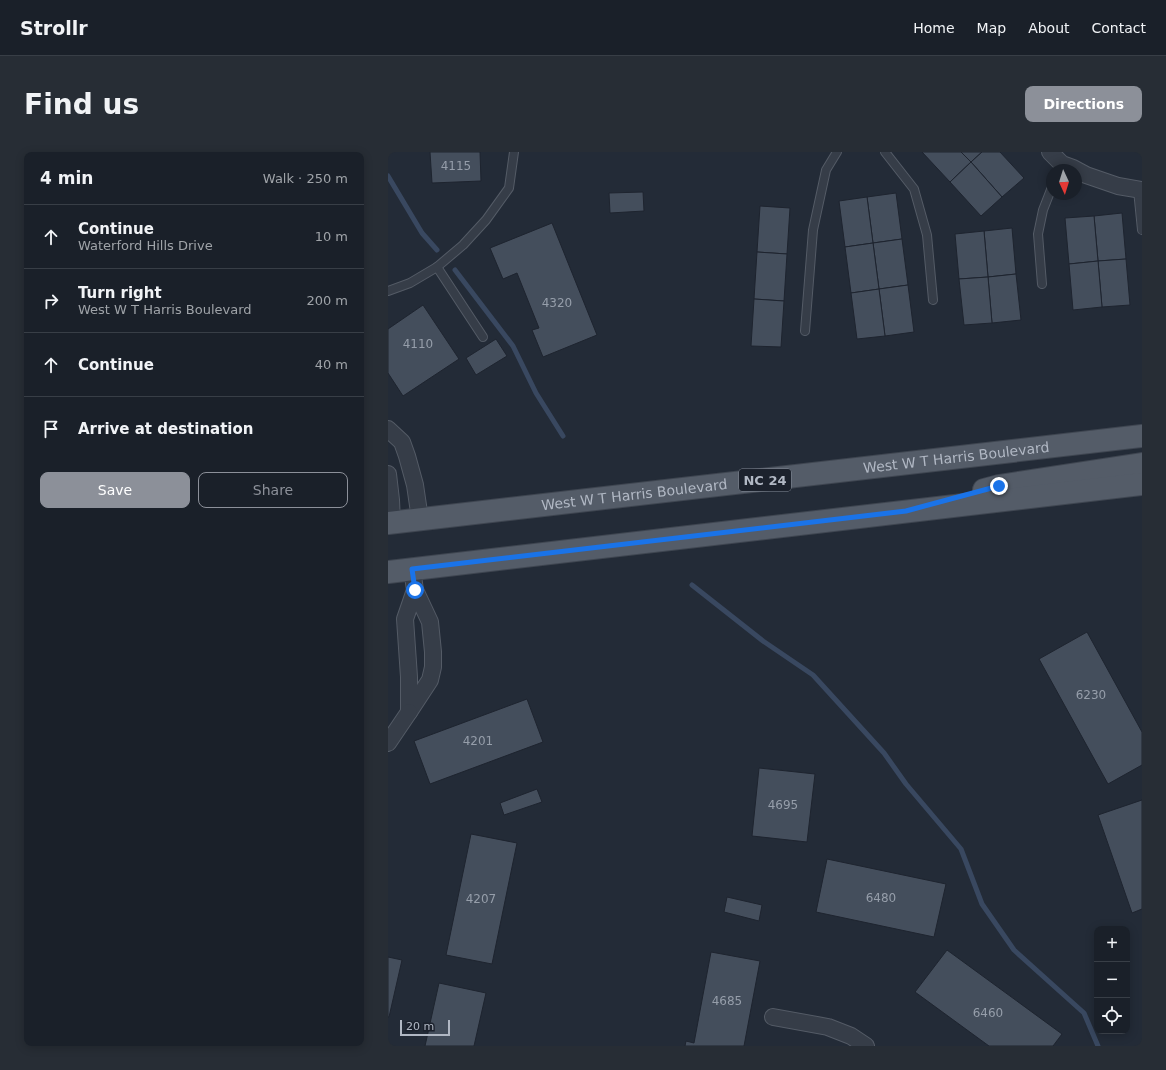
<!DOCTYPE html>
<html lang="en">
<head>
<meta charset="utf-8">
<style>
  :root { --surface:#1a2029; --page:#272d35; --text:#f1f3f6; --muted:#9fa3a8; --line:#383e46; --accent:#8c9099 }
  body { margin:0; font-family:"DejaVu Sans",sans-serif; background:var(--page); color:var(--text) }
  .controls { position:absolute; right:12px; bottom:12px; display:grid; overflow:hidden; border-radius:8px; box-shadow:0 2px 10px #0003 }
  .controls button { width:36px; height:36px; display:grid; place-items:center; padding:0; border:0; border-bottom:1px solid var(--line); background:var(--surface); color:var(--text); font:20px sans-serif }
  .compass { position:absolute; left:658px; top:12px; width:36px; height:36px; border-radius:50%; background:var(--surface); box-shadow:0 2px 10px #0003; rotate:176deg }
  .scale { position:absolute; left:12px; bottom:10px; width:50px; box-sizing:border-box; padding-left:4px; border:2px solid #b1b8c4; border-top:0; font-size:11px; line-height:14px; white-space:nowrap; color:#b1b8c4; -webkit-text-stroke:3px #1c222d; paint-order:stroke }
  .stop { position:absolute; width:12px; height:12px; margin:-9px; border:3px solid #1a73e8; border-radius:50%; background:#fff }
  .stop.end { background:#1a73e8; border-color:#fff; box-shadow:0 1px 4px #0008 }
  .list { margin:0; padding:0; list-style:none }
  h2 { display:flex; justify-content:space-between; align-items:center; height:52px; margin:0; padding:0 16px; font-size:17px }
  h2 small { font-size:13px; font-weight:400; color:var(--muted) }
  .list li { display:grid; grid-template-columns:26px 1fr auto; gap:12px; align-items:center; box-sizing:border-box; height:64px; padding:0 16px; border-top:1px solid var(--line) }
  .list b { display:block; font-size:15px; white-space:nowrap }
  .list p { margin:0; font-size:13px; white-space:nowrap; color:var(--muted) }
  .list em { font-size:13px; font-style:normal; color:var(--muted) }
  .actions { display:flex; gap:8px; padding:12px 16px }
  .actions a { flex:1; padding:9px 0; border:1px solid var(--accent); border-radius:8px; text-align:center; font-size:14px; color:var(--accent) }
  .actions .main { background:var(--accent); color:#fff }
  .icon { flex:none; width:22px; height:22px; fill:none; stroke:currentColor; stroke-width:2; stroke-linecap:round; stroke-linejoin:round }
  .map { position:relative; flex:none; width:754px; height:894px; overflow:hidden; border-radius:8px }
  header { display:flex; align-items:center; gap:24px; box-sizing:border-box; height:56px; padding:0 20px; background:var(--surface); border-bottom:1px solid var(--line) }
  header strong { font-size:19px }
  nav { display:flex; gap:22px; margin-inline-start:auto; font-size:14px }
  .intro { display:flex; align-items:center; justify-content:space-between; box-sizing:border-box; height:96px; padding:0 24px }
  h1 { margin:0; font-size:28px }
  .button { padding:10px 18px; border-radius:8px; background:var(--accent); color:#fff; font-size:14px; font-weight:700 }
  main { display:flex; gap:24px; padding:0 24px }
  aside { flex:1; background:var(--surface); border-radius:8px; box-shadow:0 2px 10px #0003 }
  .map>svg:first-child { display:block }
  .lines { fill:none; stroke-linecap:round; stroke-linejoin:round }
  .stream { stroke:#394860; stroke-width:5 }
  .building { fill:#444e5c; stroke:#1e242f }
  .lane-casing { stroke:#545b66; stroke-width:10 }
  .street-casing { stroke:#545b66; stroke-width:18 }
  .primary-casing { stroke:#3f4651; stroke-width:24 }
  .lane { stroke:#363d48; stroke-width:8 }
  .street { stroke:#363d48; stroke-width:16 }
  .primary { stroke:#545c68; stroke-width:22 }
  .route { stroke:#1a73e8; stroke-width:5 }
  .labels { text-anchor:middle; stroke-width:3.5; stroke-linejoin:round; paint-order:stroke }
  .number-label { font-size:12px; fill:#969eaa }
  .shield { fill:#1c222d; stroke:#848b97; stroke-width:1 }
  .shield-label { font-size:13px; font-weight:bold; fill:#b1b8c4 }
  .street-label { font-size:14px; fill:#b1b8c4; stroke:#1c222d }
</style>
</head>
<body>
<header>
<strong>Strollr</strong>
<nav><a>Home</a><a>Map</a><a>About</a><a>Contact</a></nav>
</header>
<div class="intro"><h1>Find us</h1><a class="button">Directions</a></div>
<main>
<aside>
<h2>4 min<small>Walk · 250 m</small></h2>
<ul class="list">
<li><svg class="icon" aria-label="ahead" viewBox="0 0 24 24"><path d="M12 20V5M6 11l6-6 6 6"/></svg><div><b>Continue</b><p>Waterford Hills Drive</p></div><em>10 m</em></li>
<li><svg class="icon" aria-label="right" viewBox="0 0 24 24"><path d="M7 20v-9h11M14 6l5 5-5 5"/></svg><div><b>Turn right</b><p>West W T Harris Boulevard</p></div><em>200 m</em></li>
<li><svg class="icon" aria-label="ahead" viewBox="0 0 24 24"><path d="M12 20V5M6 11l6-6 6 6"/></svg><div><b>Continue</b></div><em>40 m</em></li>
<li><svg class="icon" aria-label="arrive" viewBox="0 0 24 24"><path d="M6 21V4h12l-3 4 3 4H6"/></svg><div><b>Arrive at destination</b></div></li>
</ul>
<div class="actions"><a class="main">Save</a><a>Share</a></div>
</aside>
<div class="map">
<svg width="754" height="894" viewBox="0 0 754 894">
  <rect width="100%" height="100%" fill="#232b37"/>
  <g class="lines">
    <g class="stream">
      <polyline points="0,24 34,81 49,98"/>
      <polyline points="67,118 125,194 148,241 175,284"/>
      <polyline points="304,433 375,489 425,523 496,601 518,632 573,697 594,752 626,798 696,861 710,894"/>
    </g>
  </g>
  <g class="building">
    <polygon points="42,0 92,0 93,29 44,31"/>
    <polygon points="534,0 573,0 583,10 562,30"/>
    <polygon points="573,0 594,0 583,10"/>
    <polygon points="594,0 612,0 636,26 614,45 583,10"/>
    <polygon points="583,10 614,45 593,64 562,30"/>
    <polygon points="255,40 256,59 222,61 221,41"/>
    <polygon points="508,41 514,87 485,91 479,45"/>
    <polygon points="479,45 485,91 457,95 451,49"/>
    <polygon points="372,54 402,56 399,102 369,100"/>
    <polygon points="734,61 738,107 710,109 706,64"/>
    <polygon points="706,64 710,109 681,112 677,66"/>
    <polygon points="164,71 209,183 155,205 144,178 151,176 129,121 115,127 102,96"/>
    <polygon points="624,76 628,122 600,125 596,79"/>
    <polygon points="596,79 600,125 571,127 567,82"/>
    <polygon points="514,87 520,133 491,137 485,91"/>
    <polygon points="485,91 491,137 463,141 457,95"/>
    <polygon points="369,100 399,102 396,149 366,147"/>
    <polygon points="738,107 742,153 714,155 710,109"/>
    <polygon points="710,109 714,155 685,158 681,112"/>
    <polygon points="628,122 633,168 604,171 600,125"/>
    <polygon points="600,125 604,171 576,173 571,127"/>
    <polygon points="520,133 526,180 497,184 491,137"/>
    <polygon points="491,137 497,184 469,187 463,141"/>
    <polygon points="366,147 396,149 393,195 363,194"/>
    <polygon points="35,153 71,207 15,244 0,221 0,177"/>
    <polygon points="108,187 119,204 88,223 78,206"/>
    <polygon points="699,480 754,580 754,613 720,632 651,507"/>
    <polygon points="139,547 155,590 42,632 26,589"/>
    <polygon points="371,616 427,622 419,690 364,684"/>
    <polygon points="149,637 154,650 116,663 112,651"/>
    <polygon points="754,648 754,757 744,761 710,663"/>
    <polygon points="83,682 129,691 104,812 58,803"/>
    <polygon points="439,707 558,732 546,785 428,760"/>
    <polygon points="339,745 374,753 371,769 336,760"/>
    <polygon points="559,798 674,882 665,894 601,894 527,840"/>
    <polygon points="323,800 372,809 356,894 297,894 298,889 306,891"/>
    <polygon points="0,805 14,808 1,865 0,865"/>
    <polygon points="51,831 98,841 86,894 37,894"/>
  </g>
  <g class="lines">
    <defs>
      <g id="lane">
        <polyline points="497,0 526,37 539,83 545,148"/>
        <polyline points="750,38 754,78"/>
        <polyline points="49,115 95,185"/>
        <polyline points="654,132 650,82 655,58 664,35"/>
        <polyline points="0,139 22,131 49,115 75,93 98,68 121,36 126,0"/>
        <polyline points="417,179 425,78 438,18 449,0"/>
      </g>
      <g id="street">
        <polyline points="662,0 674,12 685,16 698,23 730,34 754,38"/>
        <polyline points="0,277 14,290 19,304 27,333 32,367"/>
        <polyline points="0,322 3,348 4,370"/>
        <polyline points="24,417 27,438 42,470 45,500 45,515 42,528 21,560 21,525 17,467 27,438"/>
        <polyline points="0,591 21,560"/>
        <polyline points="385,865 440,875 463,884 478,894"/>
      </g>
      <g id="primary">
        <polyline points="596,338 611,334 754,312"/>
        <path id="s1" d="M0,371l754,-87"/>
        <polyline points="0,420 754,332"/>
      </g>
    </defs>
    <use href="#lane" class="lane-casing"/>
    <use href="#street" class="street-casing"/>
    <use href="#primary" class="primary-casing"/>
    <use href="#lane" class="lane"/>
    <use href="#street" class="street"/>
    <use href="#primary" class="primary"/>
  </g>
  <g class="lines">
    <polyline class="route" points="27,438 24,417 518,359 611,334"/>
  </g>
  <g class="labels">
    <g class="number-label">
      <text x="68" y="18">4115</text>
      <text x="169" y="155">4320</text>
      <text x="30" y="196">4110</text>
      <text x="703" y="547">6230</text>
      <text x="90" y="593">4201</text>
      <text x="395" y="657">4695</text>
      <text x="493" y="750">6480</text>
      <text x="93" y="751">4207</text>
      <text x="339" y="853">4685</text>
      <text x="600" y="865">6460</text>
    </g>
    <rect class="shield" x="351" y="317" width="52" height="22" rx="3"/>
    <g class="shield-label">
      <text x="377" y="333">NC 24</text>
    </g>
    <g class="street-label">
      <text dy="5" stroke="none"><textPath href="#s1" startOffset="572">West W T Harris Boulevard</textPath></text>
      <text dy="5" stroke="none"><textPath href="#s1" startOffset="248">West W T Harris Boulevard</textPath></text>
    </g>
  </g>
</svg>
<div class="controls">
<button>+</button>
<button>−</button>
<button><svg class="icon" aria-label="locate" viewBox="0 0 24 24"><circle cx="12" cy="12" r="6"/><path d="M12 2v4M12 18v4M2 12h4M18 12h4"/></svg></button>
</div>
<svg class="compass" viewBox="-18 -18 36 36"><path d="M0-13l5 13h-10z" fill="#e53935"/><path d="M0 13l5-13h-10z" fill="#9fa3a8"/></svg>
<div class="scale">20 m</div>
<div class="stop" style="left:27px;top:438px"></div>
<div class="stop end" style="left:611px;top:334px"></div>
</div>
</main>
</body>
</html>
